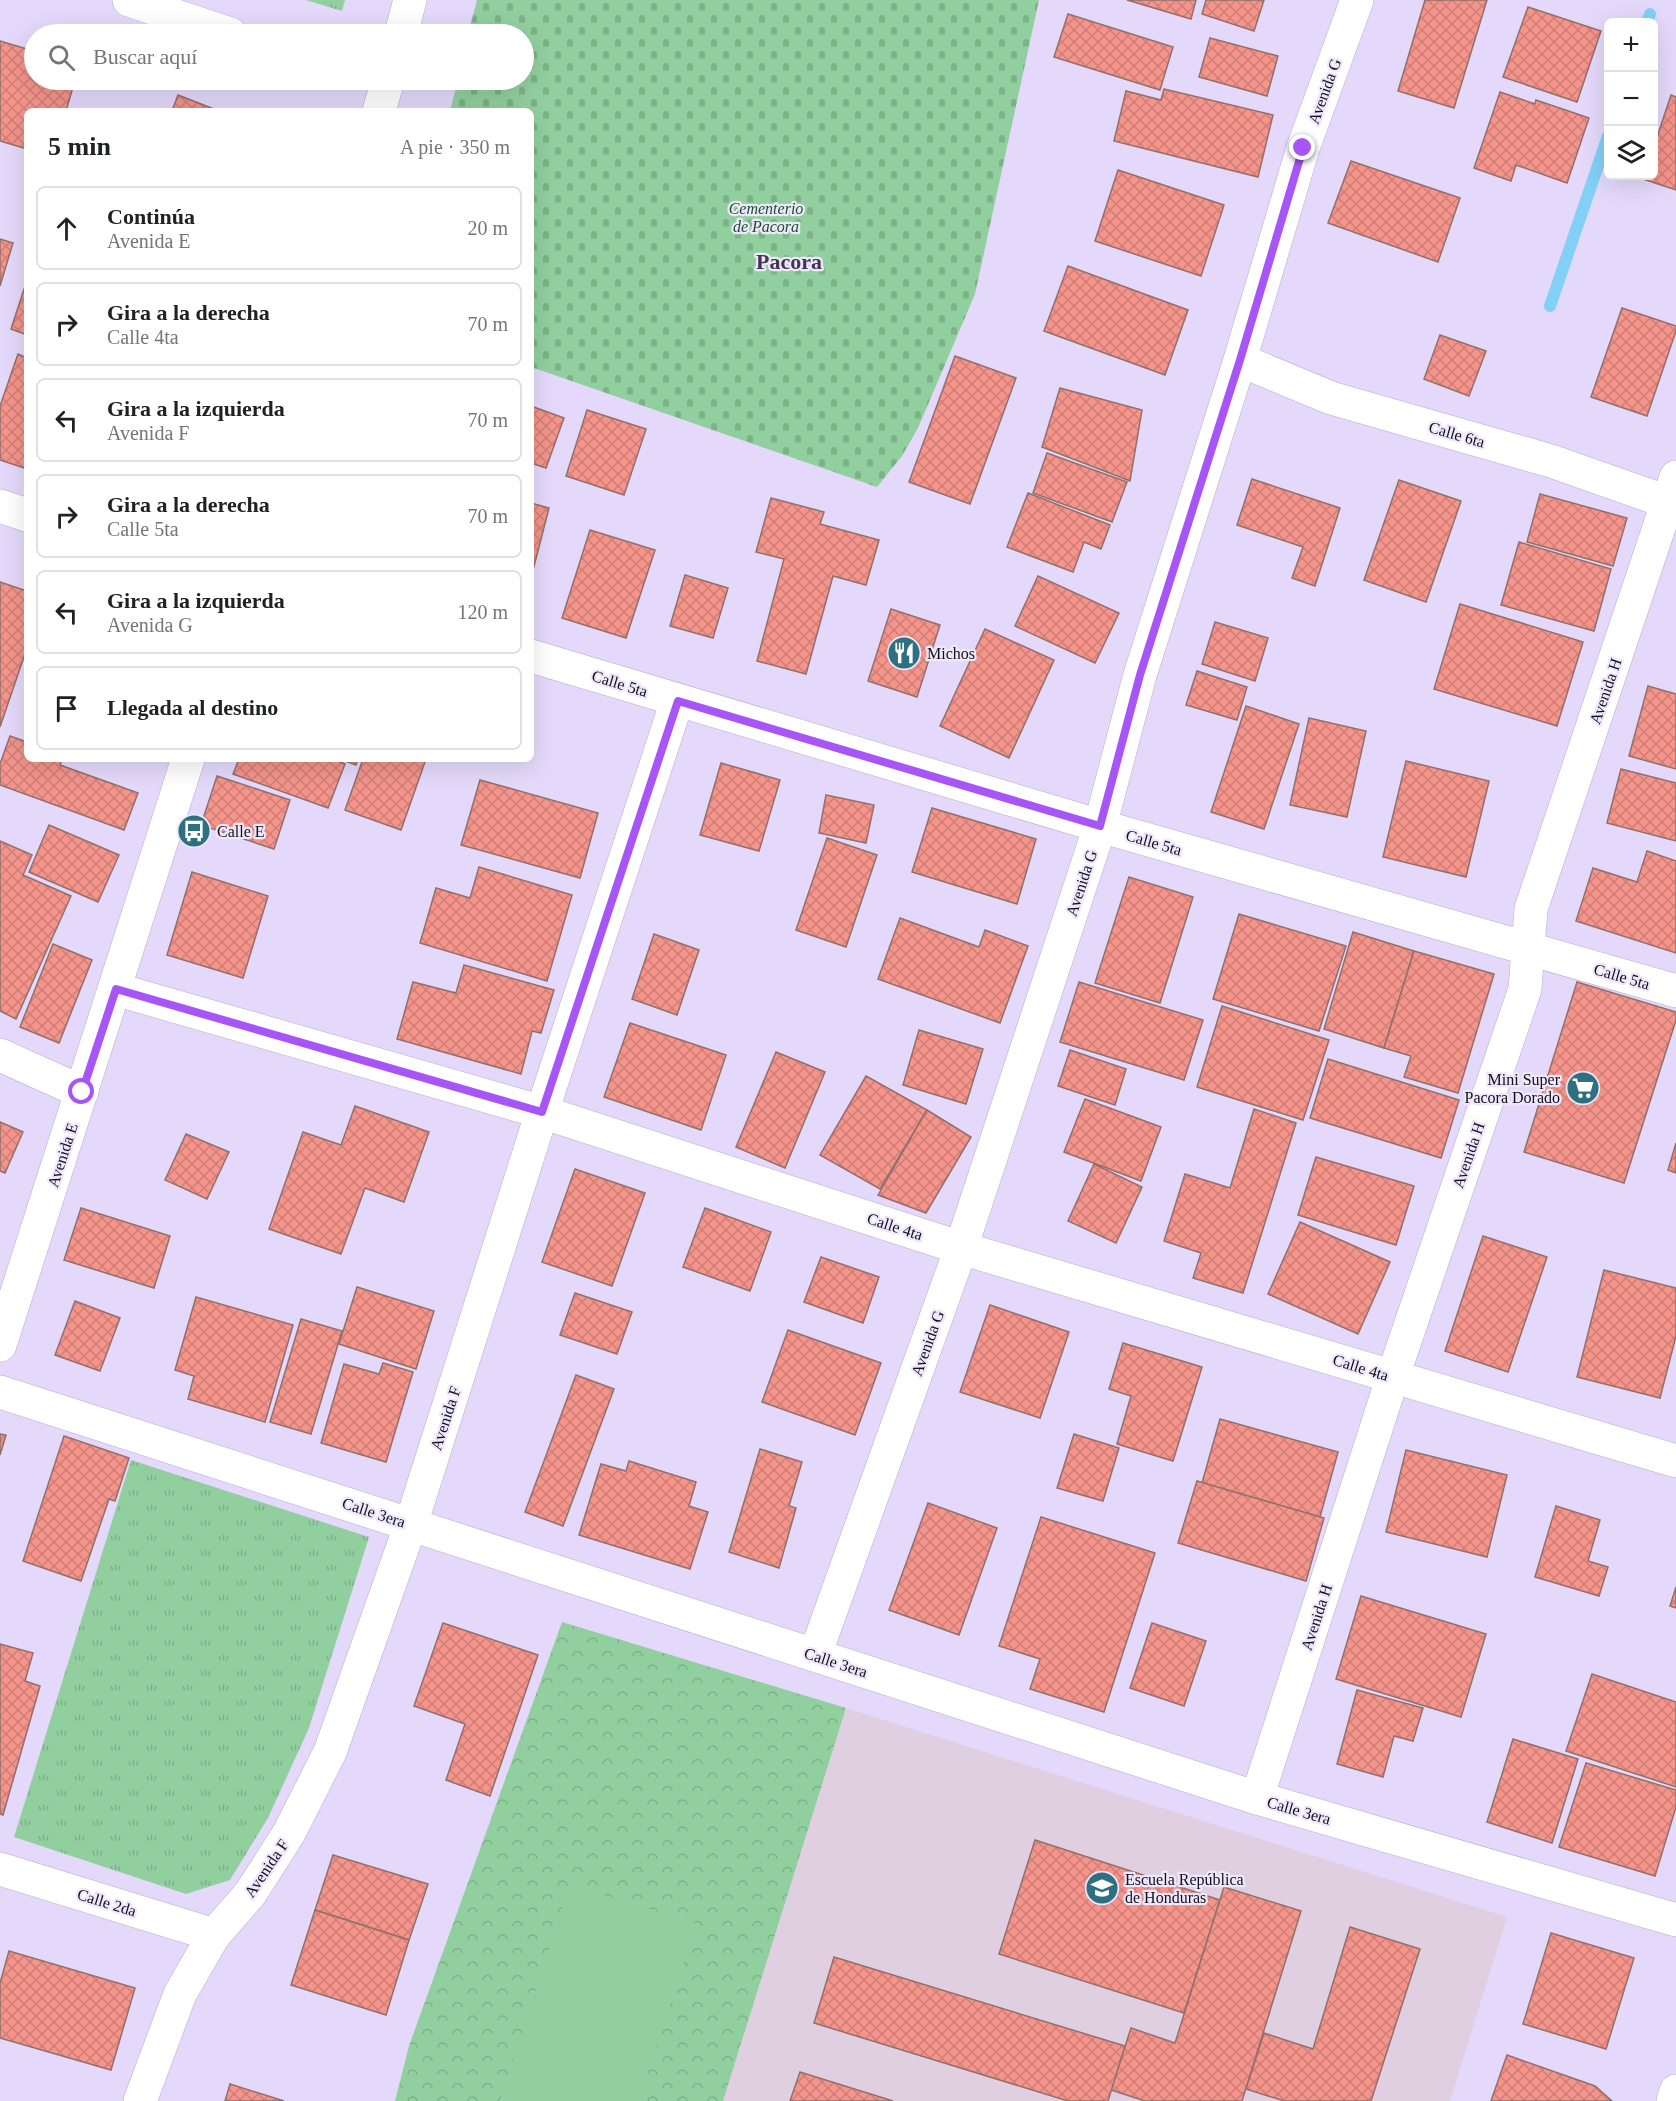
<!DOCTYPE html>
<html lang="es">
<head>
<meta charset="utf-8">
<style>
  :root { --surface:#fff; --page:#f6f6f6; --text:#202124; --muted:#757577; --line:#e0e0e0 }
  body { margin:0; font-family:"Times New Roman",serif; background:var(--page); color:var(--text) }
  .controls { position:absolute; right:18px; top:18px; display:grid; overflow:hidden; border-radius:9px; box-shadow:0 6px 24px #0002 }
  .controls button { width:54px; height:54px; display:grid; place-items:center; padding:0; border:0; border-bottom:2px solid var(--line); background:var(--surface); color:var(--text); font:30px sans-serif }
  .stop { position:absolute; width:18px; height:18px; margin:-14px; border:4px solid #a855f7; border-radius:50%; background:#fff }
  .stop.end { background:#a855f7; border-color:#fff; box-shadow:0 2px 6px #0008 }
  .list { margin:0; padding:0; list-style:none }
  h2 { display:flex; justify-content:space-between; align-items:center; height:78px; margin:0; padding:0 24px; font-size:26px }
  h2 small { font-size:20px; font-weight:400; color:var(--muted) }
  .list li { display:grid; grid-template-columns:39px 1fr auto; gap:18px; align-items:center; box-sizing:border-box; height:84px; margin:0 12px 12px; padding:0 12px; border:2px solid var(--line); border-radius:9px }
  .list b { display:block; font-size:22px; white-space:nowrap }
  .list p { margin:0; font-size:20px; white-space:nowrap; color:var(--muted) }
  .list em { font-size:20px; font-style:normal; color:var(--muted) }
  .icon { flex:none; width:33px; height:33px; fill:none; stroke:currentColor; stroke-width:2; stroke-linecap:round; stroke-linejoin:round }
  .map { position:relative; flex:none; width:1676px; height:2101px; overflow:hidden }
  .search { position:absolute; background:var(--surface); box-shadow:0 6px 24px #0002; left:24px; top:24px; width:510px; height:66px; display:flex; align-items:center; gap:15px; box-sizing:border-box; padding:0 21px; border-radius:33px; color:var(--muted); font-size:22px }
  .panel { position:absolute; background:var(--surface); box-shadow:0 6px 24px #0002; left:24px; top:108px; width:510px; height:654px; border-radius:9px }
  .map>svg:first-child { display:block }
  .education { fill:#dfcfe1 }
  .grass { fill:url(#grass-tufts) }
  .forest { fill:url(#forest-crowns) }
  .cemetery { fill:url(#cemetery-stones) }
  .pitch { fill:#92cf9f }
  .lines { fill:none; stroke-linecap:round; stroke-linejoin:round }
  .stream { stroke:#82d0f6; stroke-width:12 }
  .building { fill:url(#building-cross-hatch); stroke:#936f6b; stroke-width:1.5 }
  .minor-casing { stroke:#b7accc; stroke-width:34 }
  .minor { stroke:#fff; stroke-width:33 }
  .route { stroke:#a855f7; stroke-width:8 }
  .labels { text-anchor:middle; stroke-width:4.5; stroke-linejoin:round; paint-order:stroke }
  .street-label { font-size:16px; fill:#14101b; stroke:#efe8fc }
  .park-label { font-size:16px; font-style:italic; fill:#175029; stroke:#efe8fc }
  .poi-label { font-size:16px; fill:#14101b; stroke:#efe8fc; text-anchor:start }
  .district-label { font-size:22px; font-weight:bold; fill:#403650; stroke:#efe8fc }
</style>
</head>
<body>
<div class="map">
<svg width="1676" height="2101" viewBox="0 0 1676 2101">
  <defs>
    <pattern id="grass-tufts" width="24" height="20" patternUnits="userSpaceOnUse" patternTransform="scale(1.5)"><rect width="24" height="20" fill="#92cf9f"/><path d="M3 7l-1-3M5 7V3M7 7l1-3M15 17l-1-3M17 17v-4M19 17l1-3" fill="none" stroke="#7db188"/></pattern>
    <pattern id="forest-crowns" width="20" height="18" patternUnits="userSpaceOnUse" patternTransform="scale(1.5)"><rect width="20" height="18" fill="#92cf9f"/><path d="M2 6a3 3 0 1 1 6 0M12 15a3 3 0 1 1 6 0" fill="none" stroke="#7db188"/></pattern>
    <pattern id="cemetery-stones" width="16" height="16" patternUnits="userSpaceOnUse" patternTransform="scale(1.5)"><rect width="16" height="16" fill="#92cf9f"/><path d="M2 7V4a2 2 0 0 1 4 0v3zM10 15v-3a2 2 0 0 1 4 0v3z" fill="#7db188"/></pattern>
    <pattern id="building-cross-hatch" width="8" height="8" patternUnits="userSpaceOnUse" patternTransform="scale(1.5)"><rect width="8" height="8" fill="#f4948b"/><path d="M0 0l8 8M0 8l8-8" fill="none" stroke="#d07f77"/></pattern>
  </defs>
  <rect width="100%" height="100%" fill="#e4d9fa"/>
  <polygon class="education" points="846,1708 1507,1917 1450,2101 723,2101"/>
  <g class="grass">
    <polygon points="306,0 345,0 342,11"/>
    <polygon points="131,1460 369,1537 309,1728 268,1818 230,1880 186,1894 14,1837"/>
  </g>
  <polygon class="forest" points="562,1622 846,1708 723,2101 395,2101 409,2046"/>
  <polygon class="cemetery" points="477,0 1039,0 975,294 918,428 902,456 877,487 531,367 531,111 450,111 458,80 524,80 524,34 468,34"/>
  <polygon class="pitch" points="570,1884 696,1924 639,2101 500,2101"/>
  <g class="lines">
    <g class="stream">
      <polyline points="1647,22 1650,14"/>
      <polyline points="1550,306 1608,136"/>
    </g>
  </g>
  <g class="building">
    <polygon points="1127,0 1196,0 1191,19"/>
    <polygon points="1206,0 1264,0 1254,31 1202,14"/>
    <polygon points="1425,0 1487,0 1454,108 1398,91"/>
    <polygon points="1528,7 1601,31 1577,102 1503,77"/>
    <polygon points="1068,14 1173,47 1160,90 1054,57"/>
    <polygon points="1210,38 1278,56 1267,96 1199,77"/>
    <polygon points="0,41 34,51 34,80 75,80 66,111 27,111 27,149 0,141"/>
    <polygon points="1164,89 1273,115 1258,177 1114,141 1126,91 1161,100"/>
    <polygon points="1500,92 1535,104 1536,100 1589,118 1567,183 1516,165 1511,181 1474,168"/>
    <polygon points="178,95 219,111 172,111"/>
    <polygon points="1671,95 1676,97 1676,190 1643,179 1644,176 1654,176 1654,146"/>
    <polygon points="1351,161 1460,198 1438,262 1328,223"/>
    <polygon points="1118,170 1224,205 1201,276 1095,241"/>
    <polygon points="0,239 13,243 0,286"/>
    <polygon points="1068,266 1188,310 1165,375 1044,331"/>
    <polygon points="27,280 27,335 11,329"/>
    <polygon points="1622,308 1676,326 1676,331 1647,416 1591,397"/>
    <polygon points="1440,335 1486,351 1469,396 1424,379"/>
    <polygon points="18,354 27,358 27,469 0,460 0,406"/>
    <polygon points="955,356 1016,378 970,504 909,482"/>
    <polygon points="1060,388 1142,410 1130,481 1042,447"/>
    <polygon points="531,406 564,418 546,468 531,463"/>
    <polygon points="587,410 646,429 624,495 566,476"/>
    <polygon points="1047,453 1127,482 1112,522 1033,493"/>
    <polygon points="1252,479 1340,508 1315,586 1292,578 1303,547 1237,525"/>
    <polygon points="1399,480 1461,501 1426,602 1364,580"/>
    <polygon points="1028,493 1110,525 1101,549 1084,542 1073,572 1007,547"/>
    <polygon points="1540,494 1627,518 1613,566 1527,542"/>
    <polygon points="771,498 824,512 820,524 879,540 866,585 833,576 806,674 757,661 784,559 756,552"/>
    <polygon points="531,503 549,508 531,578"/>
    <polygon points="590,530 655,550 626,638 562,618"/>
    <polygon points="1519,542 1611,569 1594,631 1501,605"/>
    <polygon points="685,575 728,588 713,638 670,626"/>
    <polygon points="1038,576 1119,613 1095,663 1015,626"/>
    <polygon points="0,582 27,591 27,648 0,727"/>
    <polygon points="1460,604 1583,642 1557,726 1434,689"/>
    <polygon points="891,609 940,625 917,697 868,681"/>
    <polygon points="1215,622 1268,638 1255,681 1202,664"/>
    <polygon points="985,629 1054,660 1009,758 940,726"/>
    <polygon points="1197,671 1247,687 1237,720 1186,705"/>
    <polygon points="1648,686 1676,694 1676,769 1629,756"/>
    <polygon points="1246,706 1299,724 1264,829 1211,812"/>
    <polygon points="1309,718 1366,731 1347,817 1290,805"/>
    <polygon points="10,736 27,742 27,759 62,759 60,765 138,793 124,830 0,785 0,764"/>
    <polygon points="239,759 333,759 345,764 328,808 233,774"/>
    <polygon points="340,759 358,759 356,765"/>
    <polygon points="363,759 426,759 401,830 345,810"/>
    <polygon points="1406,761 1489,781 1466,877 1383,857"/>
    <polygon points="721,763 780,780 759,851 700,835"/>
    <polygon points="1621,769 1676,783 1676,841 1607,823"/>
    <polygon points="217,776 290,800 274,849 201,825"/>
    <polygon points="480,780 598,813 580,878 461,845"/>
    <polygon points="826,795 874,805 866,843 819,833"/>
    <polygon points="932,808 1036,839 1017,904 912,872"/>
    <polygon points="49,825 119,855 98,902 29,872"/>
    <polygon points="827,838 877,855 846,947 796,930"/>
    <polygon points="0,841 32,855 23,875 71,896 16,1019 0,1011"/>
    <polygon points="1647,851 1676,861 1676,953 1576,921 1593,868 1637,882"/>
    <polygon points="479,867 572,895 547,981 420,943 436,888 470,898"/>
    <polygon points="192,872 268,896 243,978 167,955"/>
    <polygon points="1129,877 1193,897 1160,1003 1095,983"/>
    <polygon points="1239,914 1346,946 1319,1031 1213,999"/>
    <polygon points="900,918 979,947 985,930 1028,946 1000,1023 878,979"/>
    <polygon points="1353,932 1414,951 1384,1048 1324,1029"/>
    <polygon points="654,934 699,950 677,1015 632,999"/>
    <polygon points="53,944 92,960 59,1043 20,1027"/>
    <polygon points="1414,951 1494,974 1458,1093 1404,1077 1411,1056 1384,1048"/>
    <polygon points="464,965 554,990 541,1033 532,1031 521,1074 397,1039 413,982 456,993"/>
    <polygon points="1079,982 1203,1020 1184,1080 1060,1042"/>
    <polygon points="1577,982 1676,1012 1676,1020 1624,1183 1524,1152"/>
    <polygon points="1222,1006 1329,1040 1303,1120 1197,1087"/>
    <polygon points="630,1023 726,1055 701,1130 604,1097"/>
    <polygon points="919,1030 983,1049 966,1104 903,1085"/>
    <polygon points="1070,1050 1126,1069 1115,1105 1058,1086"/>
    <polygon points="776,1052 825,1072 785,1168 736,1147"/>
    <polygon points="1328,1059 1459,1100 1441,1158 1310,1118"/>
    <polygon points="866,1076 927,1110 880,1189 820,1155"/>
    <polygon points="1085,1099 1161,1127 1141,1181 1064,1152"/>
    <polygon points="355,1106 429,1132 404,1202 365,1188 341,1254 269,1229 303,1132 341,1145"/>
    <polygon points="1254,1109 1296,1123 1243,1293 1193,1278 1201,1253 1164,1241 1185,1174 1230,1188"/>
    <polygon points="927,1110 971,1137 926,1213 878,1195"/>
    <polygon points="0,1122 23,1132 5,1173 0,1171"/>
    <polygon points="186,1134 229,1152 207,1199 165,1180"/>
    <polygon points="1676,1143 1676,1173 1668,1170"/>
    <polygon points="1316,1157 1414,1186 1396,1245 1298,1215"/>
    <polygon points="1094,1164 1142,1187 1116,1243 1068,1221"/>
    <polygon points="575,1169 645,1193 612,1286 542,1262"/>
    <polygon points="81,1208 170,1236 154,1288 64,1260"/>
    <polygon points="705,1208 771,1232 750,1291 683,1267"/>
    <polygon points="1300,1222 1390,1262 1358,1334 1268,1294"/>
    <polygon points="1483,1236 1547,1257 1508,1372 1445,1351"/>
    <polygon points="821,1257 879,1277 863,1323 804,1302"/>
    <polygon points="1604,1270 1676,1288 1676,1336 1660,1398 1577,1377"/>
    <polygon points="357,1287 434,1311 416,1369 339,1344"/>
    <polygon points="575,1293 632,1312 617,1354 560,1335"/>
    <polygon points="196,1297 293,1325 265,1422 188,1399 194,1376 175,1370"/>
    <polygon points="75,1301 120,1318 100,1371 55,1355"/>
    <polygon points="990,1305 1069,1332 1040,1418 960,1392"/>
    <polygon points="301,1319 342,1331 311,1434 270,1422"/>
    <polygon points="788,1330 881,1363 855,1435 762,1402"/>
    <polygon points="1123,1343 1202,1367 1173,1461 1117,1444 1131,1396 1109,1389"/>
    <polygon points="383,1363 413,1372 386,1462 321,1443 344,1364 379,1374"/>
    <polygon points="576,1375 614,1389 563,1526 525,1512"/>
    <polygon points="1220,1419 1338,1452 1320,1517 1202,1483"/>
    <polygon points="0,1434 6,1435 0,1455"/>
    <polygon points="1074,1434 1119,1448 1103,1501 1057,1488"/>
    <polygon points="64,1436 129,1458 115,1501 109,1499 81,1581 23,1561"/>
    <polygon points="760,1449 802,1462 789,1506 796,1508 779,1568 729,1552"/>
    <polygon points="1406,1450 1507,1475 1487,1557 1386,1532"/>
    <polygon points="629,1461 696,1482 689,1506 708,1512 690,1569 579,1535 601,1464 626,1471"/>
    <polygon points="1197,1481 1324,1518 1306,1581 1178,1543"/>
    <polygon points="928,1503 997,1528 959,1635 889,1610"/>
    <polygon points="1556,1506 1600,1520 1588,1561 1608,1567 1599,1596 1535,1577"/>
    <polygon points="1041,1517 1155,1553 1104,1712 1030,1689 1040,1659 999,1646"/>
    <polygon points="1676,1587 1676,1608 1670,1606"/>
    <polygon points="1361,1596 1486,1634 1461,1717 1336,1679"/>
    <polygon points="443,1623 538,1655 490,1796 446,1780 465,1724 414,1706"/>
    <polygon points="1152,1623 1206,1641 1184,1706 1130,1688"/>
    <polygon points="0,1644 33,1653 25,1681 40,1686 3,1815 0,1814"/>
    <polygon points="1592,1674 1676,1702 1676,1787 1566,1751"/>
    <polygon points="1357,1690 1423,1708 1413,1741 1394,1736 1383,1777 1337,1764"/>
    <polygon points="1513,1739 1578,1759 1552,1843 1487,1822"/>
    <polygon points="1586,1763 1676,1790 1676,1807 1655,1876 1559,1847"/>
    <polygon points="1035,1840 1220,1900 1184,2013 999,1954"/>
    <polygon points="333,1855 428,1884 409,1940 315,1910"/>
    <polygon points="1224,1887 1301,1911 1242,2101 1145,2101 1111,2090 1131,2028 1175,2043"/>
    <polygon points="315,1910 409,1940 386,2015 291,1985"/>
    <polygon points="1350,1927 1420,1949 1371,2101 1284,2101 1246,2089 1264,2033 1313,2049"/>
    <polygon points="1551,1933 1634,1958 1606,2049 1523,2024"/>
    <polygon points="9,1951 135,1988 111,2070 0,2038 0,1983"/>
    <polygon points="834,1957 1125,2046 1108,2101 1068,2101 814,2023"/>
    <polygon points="1507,2055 1595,2086 1612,2101 1491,2101"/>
    <polygon points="800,2072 893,2101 790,2101"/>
    <polygon points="230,2084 284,2101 225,2101"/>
  </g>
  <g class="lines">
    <defs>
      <g id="minor">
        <polyline points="129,0 230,34"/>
        <polyline points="401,34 410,0"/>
        <polyline points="379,111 388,80"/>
        <polyline points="1240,360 1331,398 1551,461 1676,505"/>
        <polyline points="0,506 27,515"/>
        <polyline points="531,656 1100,826 1676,991"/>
        <polyline points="115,989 542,1112 961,1248 1676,1461"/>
        <polyline points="0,1055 82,1092"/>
        <polyline points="0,1345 188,759"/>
        <polyline points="0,1392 1257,1798 1676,1920"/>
        <polyline points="815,1655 961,1248 1100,826 1140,675 1240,360 1303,148 1357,0"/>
        <polyline points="1257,1798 1393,1376 1525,989 1531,909 1676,477"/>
        <polyline points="0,1869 214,1935"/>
        <polyline points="140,2101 180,1994 214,1935 250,1894 289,1833 330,1752 411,1524 542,1112 677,701"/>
        <polyline points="1673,2101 1676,2091"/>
      </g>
    </defs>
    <use href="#minor" class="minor-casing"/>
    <use href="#minor" class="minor"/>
  </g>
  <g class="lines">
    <polyline class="route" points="82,1092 116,989 542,1112 678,701 1100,826 1140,675 1240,360 1303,148"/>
  </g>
  <defs>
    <symbol id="restaurant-disc" viewBox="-11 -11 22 22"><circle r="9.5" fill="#2e6f82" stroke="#efe8fc"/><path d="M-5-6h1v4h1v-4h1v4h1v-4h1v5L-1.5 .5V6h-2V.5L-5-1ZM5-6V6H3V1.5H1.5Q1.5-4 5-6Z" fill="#fff"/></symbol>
    <symbol id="bus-disc" viewBox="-11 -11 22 22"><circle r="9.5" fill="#2e6f82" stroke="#efe8fc"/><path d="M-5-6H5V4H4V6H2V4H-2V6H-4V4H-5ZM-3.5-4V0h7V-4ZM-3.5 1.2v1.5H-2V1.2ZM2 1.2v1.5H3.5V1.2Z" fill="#fff"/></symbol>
    <symbol id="supermarket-disc" viewBox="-11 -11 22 22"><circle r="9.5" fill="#2e6f82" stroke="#efe8fc"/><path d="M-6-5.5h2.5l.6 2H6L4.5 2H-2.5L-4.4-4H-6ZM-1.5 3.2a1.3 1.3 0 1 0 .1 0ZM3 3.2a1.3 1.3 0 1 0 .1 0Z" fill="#fff"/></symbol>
    <symbol id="school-disc" viewBox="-11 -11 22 22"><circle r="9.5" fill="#2e6f82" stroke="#efe8fc"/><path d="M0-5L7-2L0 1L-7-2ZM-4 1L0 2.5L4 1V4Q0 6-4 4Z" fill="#fff"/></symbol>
  </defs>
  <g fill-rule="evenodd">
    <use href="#restaurant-disc" x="885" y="634" width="38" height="38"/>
    <use href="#bus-disc" x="175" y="812" width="38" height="38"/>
    <use href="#supermarket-disc" x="1564" y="1069" width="38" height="38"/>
    <use href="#school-disc" x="1083" y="1869" width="38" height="38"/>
  </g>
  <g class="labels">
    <g class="street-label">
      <text transform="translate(1324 91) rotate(-70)" y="6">Avenida G</text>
      <text transform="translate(1457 434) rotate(16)" y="6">Calle 6ta</text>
      <text transform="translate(620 683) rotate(17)" y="6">Calle 5ta</text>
      <text transform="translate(1605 691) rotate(-71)" y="6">Avenida H</text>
      <text transform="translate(1154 842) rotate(16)" y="6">Calle 5ta</text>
      <text transform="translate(1081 883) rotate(-72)" y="6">Avenida G</text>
      <text transform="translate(1622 976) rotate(16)" y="6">Calle 5ta</text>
      <text transform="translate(62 1155) rotate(-72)" y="6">Avenida E</text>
      <text transform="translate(1468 1155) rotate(-71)" y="6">Avenida H</text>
      <text transform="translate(895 1226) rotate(18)" y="6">Calle 4ta</text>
      <text transform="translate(927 1343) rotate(-70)" y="6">Avenida G</text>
      <text transform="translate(1361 1367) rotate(17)" y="6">Calle 4ta</text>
      <text transform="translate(445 1418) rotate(-72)" y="6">Avenida F</text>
      <text transform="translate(374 1512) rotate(18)" y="6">Calle 3era</text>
      <text transform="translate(1316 1617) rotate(-72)" y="6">Avenida H</text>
      <text transform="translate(836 1662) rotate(18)" y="6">Calle 3era</text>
      <text transform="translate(1299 1810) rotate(16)" y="6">Calle 3era</text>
      <text transform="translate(266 1868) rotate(-56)" y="6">Avenida F</text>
      <text transform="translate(107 1902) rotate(17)" y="6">Calle 2da</text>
    </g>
    <g class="park-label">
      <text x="766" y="214">Cementerio<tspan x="766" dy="18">de Pacora</tspan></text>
    </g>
    <g class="poi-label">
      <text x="927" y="659">Michos</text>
      <text x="217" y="837">Calle E</text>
      <text x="1560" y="1085" text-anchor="end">Mini Super<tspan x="1560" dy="18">Pacora Dorado</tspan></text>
      <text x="1125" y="1885">Escuela República<tspan x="1125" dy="18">de Honduras</tspan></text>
    </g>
    <g class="district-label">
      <text x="789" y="269">Pacora</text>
    </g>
  </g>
</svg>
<div class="controls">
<button>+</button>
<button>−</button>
<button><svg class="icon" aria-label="layers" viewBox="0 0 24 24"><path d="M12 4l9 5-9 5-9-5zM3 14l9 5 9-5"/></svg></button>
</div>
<div class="stop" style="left:82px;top:1092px"></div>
<div class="stop end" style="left:1303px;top:148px"></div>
<div class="search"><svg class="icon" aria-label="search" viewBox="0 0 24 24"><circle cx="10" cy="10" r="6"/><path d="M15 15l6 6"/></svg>Buscar aquí</div>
<section class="panel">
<h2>5 min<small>A pie · 350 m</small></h2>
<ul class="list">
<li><svg class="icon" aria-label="ahead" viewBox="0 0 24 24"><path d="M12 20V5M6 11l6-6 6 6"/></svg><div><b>Continúa</b><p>Avenida E</p></div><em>20 m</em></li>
<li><svg class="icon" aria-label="right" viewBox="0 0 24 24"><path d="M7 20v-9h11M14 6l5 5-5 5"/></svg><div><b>Gira a la derecha</b><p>Calle 4ta</p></div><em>70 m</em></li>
<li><svg class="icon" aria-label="left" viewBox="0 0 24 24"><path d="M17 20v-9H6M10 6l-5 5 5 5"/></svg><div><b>Gira a la izquierda</b><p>Avenida F</p></div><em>70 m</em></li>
<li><svg class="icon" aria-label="right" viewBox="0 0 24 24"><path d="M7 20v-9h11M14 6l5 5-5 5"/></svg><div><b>Gira a la derecha</b><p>Calle 5ta</p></div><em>70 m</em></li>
<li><svg class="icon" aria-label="left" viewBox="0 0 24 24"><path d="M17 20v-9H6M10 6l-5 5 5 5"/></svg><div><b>Gira a la izquierda</b><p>Avenida G</p></div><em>120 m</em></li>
<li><svg class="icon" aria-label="arrive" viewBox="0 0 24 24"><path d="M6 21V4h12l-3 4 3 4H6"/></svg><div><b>Llegada al destino</b></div></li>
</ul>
</section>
</div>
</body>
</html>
